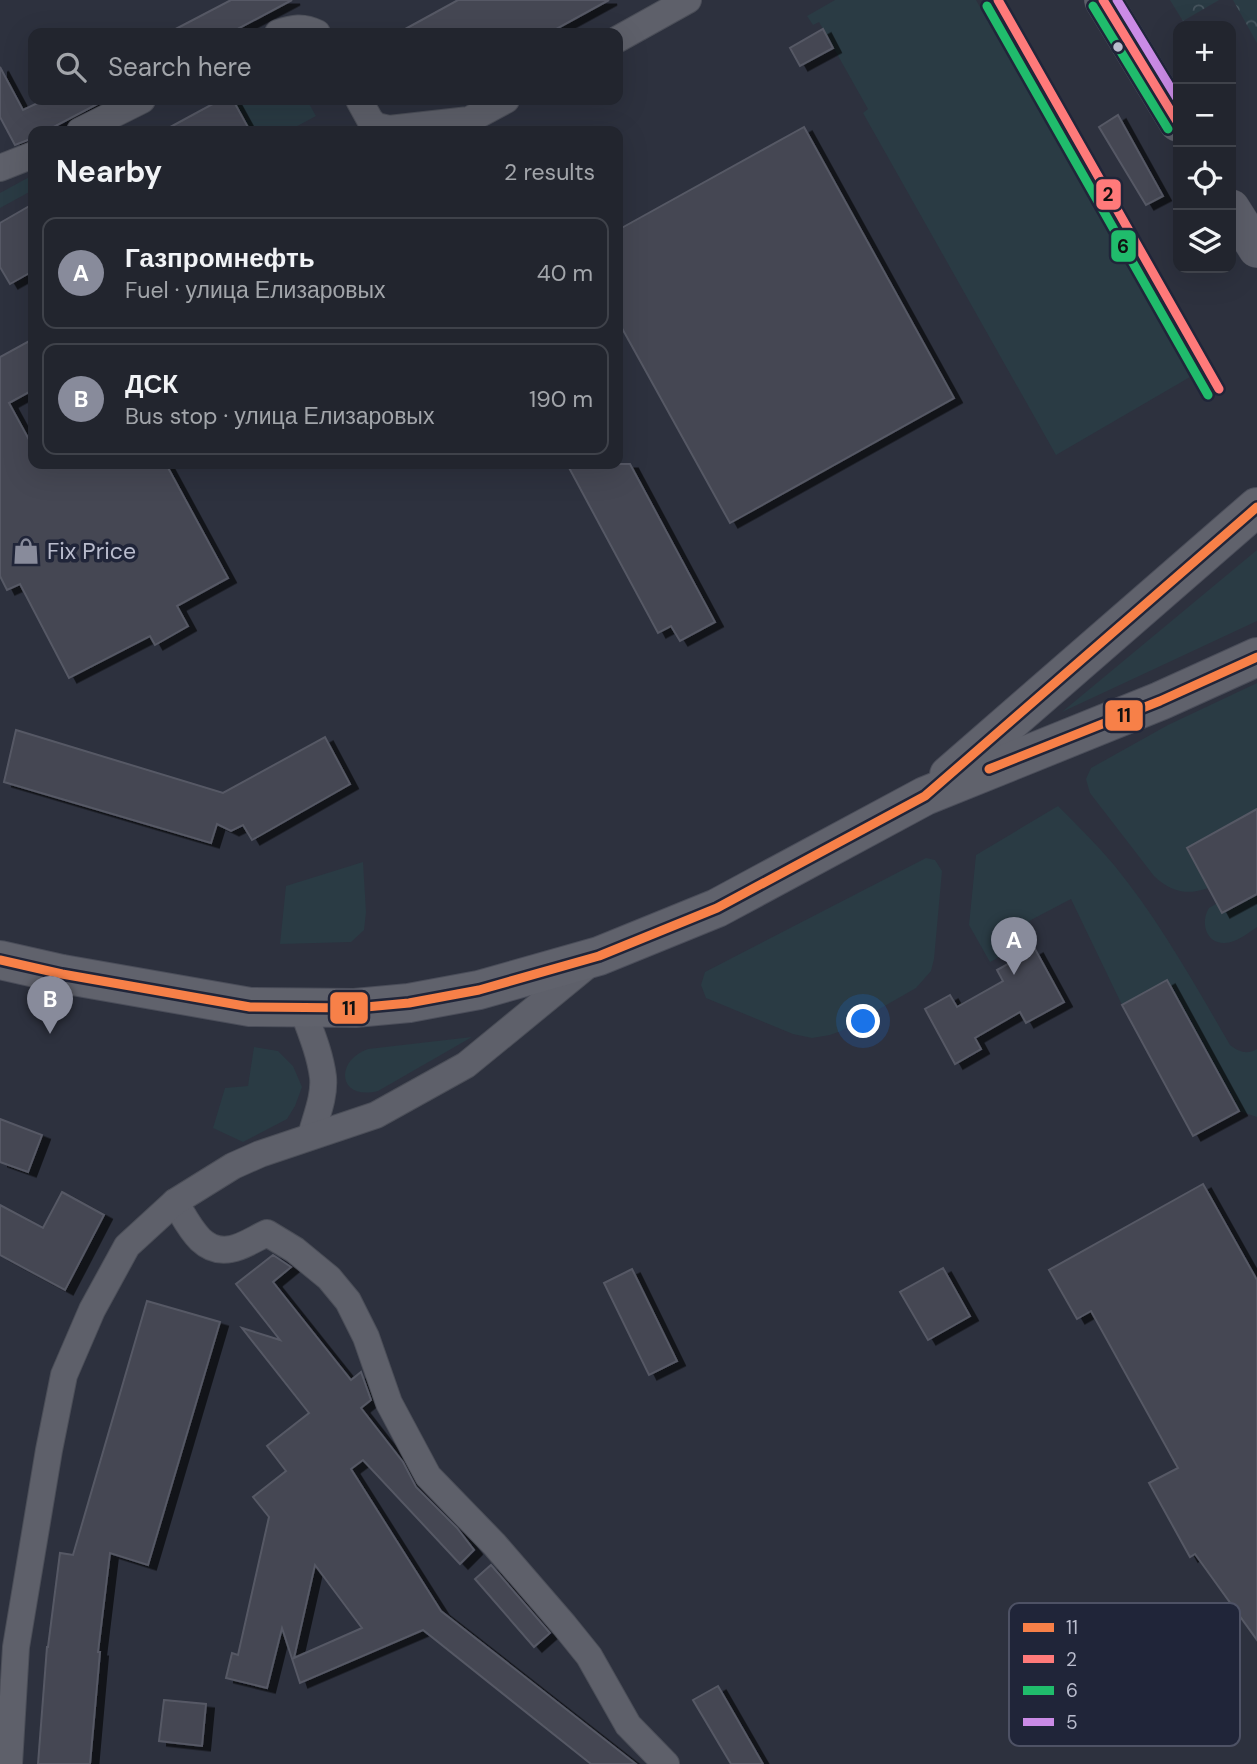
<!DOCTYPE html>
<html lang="en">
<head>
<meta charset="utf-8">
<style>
  :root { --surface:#22252e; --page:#2e313a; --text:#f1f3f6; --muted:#a2a5aa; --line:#3f424a; --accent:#888b9b }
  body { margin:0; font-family:"DM Sans",sans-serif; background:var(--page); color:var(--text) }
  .controls { position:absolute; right:21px; top:21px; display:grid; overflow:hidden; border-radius:14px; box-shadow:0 7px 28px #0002 }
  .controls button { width:63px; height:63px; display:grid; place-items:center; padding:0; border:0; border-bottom:2px solid var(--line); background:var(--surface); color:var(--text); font:35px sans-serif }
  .you { position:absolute; left:864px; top:1022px; width:24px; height:24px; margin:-18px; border:5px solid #fff; border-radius:50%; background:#1a73e8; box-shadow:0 0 0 10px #1a73e833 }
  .badge { display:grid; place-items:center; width:46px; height:46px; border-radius:50%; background:var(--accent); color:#fff; font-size:23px; font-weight:700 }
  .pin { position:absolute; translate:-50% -58px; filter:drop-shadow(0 2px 4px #0008) }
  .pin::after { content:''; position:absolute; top:37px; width:24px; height:21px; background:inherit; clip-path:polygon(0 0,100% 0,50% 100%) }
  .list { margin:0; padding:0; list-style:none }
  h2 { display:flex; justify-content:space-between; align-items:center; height:91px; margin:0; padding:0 28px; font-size:30px }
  h2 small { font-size:23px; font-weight:400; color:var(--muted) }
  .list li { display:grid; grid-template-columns:46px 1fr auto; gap:21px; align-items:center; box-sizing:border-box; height:112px; margin:0 14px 14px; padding:0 14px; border:2px solid var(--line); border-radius:14px }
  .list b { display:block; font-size:26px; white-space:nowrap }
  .list p { margin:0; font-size:23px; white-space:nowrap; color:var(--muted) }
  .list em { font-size:23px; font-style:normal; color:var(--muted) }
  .icon { flex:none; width:38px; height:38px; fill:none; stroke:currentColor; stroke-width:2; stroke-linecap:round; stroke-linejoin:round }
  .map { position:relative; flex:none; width:1257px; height:1764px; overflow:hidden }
  .search { position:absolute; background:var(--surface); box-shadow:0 7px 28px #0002; left:28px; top:28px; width:595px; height:77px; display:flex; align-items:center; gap:18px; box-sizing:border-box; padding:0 24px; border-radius:14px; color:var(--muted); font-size:26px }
  .panel { position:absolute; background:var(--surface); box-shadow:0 7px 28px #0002; left:28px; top:126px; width:595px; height:343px; border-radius:14px }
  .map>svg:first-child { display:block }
  .grass { fill:#2a3b44 }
  .forest { fill:url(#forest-crowns) }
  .building { fill:#444752; stroke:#565965; stroke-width:2; fill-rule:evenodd; filter:url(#shadow) }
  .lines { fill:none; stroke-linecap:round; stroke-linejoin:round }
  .street-casing { stroke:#4b4e58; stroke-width:28 }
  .secondary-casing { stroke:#4b4e58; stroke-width:38 }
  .primary-casing { stroke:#4b4e5a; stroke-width:40 }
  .street { stroke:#5e606a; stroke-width:26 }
  .secondary { stroke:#5c5e69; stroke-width:37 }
  .primary { stroke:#60626c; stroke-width:38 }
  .bus-1-casing { stroke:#202539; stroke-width:14 }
  .bus-2-casing { stroke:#202539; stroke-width:14 }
  .bus-3-casing { stroke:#202539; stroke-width:14 }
  .bus-4-casing { stroke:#202539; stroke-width:14 }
  .bus-1 { stroke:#f78048; stroke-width:9 }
  .bus-2 { stroke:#ff7a7a; stroke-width:9 }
  .bus-3 { stroke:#20bc6c; stroke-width:9 }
  .bus-4 { stroke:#ca8be6; stroke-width:9 }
  .bus-dot { fill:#b9bccd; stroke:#202539; stroke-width:2.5 }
  .labels { text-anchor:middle; stroke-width:7; stroke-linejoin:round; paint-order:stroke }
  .poi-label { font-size:23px; fill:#b9bccd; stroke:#202539; text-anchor:start }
  .key { fill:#202539; stroke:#4e5265; stroke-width:2 }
  .key-label { font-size:19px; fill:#b9bccd }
  .line-badge { stroke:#202539; stroke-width:2.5 }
  .pale-badge-label { font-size:19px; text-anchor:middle; font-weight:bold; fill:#111 }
</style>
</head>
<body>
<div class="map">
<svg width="1257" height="1764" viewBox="0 0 1257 1764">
  <defs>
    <pattern id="forest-crowns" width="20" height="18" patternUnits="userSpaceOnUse" patternTransform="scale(1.75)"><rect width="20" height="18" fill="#2a3b44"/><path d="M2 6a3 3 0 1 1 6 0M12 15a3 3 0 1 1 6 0" fill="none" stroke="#47555e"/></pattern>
    <filter id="shadow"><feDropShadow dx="8" dy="4.5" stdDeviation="0" flood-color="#0009"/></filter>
  </defs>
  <rect width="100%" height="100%" fill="#2d313e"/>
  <g class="grass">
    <polygon points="835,0 976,0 1190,377 1056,455 863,113 868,109 819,22 813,25 807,16"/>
    <polygon points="233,100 307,100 316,116 288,131 250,131"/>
    <polygon points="33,175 33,190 0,208 0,193"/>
    <polygon points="1257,550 1257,621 1062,712"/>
    <path d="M1257,683v177c-34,20 -67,51 -103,16l-64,-83 -4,-14 5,-11 77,-43z"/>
    <path d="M1058,806c19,19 38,38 56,59 45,55 80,118 116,180 9,7 17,10 27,4v68l-18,-6 -72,-130 -45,24 -51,-106 -42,22 8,16 -47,25 -21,-37 7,-70z"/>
    <polygon points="926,858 935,860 942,871 934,959 931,971 916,988 841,1031 830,1035 812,1038 793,1034 706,998 701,985 705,972"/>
    <polygon points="363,862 366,912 364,930 351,942 280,944 286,886"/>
    <path d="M1257,880v47c-9,6 -21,16 -32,16 -19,1 -25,-21 -16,-35z"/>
    <path d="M472,1037l-94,54c-40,10 -44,-30 -10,-42z"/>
    <polygon points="254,1047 278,1051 293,1066 302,1087 295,1106 287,1119 243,1142 213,1128 225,1088 248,1086"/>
  </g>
  <g class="forest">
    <polygon points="1170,0 1219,0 1183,21"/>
    <polygon points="1233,0 1257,0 1257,43"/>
  </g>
  <g class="building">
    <polygon points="231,0 292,0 230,33 168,33"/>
    <polygon points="458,0 609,0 549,33 398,33"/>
    <polygon points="823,29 833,48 800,66 790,48"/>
    <polygon points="0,67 23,110 44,100 105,100 46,131 33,131 33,138 15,145 0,117"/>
    <polygon points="220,100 233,100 250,131 163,131"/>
    <polygon points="1118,115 1163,196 1146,205 1099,127"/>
    <polygon points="804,127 954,398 730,523 618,321 618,230"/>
    <polygon points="33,204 33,271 10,284 0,267 0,223"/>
    <polygon points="33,339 33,390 9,403 33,447 33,464 166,464 228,578 177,606 188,626 155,645 150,636 69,678 20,584 7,590 0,576 0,357"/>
    <polygon points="567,464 630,464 715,622 680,641 671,626 658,633"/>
    <polygon points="16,730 223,793 325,737 350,784 252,840 243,825 231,831 217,824 211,843 4,782"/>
    <polygon points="1257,809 1257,894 1222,913 1187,848"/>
    <polygon points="1035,949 1064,1002 1026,1023 1020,1012 975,1038 981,1049 955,1064 925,1009 950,995 957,1007 1003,981 997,970"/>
    <polygon points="1167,980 1239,1111 1193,1136 1122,1005"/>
    <polygon points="0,1119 42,1135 28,1172 0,1162"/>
    <polygon points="1203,1184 1257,1280 1257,1640 1195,1554 1190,1557 1149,1483 1178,1468 1091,1311 1077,1319 1049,1270"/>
    <polygon points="62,1192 104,1215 65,1290 0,1255 0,1205 43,1228"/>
    <path d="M273,1255l18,12 -18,15 78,98 10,-8 10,28 -10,8 42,54 13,25 41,41 17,22 -14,14 -97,-104 -12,9 90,142 195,153h-45l-168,-134 -123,53 -18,-55 -15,60 -41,-10 6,-25 6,2 31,-138 -16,-20 33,-26 -19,-25 42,-33 -67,-85 38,12 -44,-56zM315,1565l47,63 -68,30z"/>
    <polygon points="943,1268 970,1316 928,1340 900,1292"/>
    <polygon points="632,1269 677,1361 649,1375 604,1283"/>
    <polygon points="147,1301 220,1322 148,1565 110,1553 98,1652 100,1652 90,1764 38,1764 47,1647 48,1647 60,1553 73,1555"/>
    <polygon points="491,1565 550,1633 534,1647 475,1579"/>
    <polygon points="718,1686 763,1764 731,1764 693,1700"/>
    <polygon points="164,1700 206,1704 202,1746 159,1741"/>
  </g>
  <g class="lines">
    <defs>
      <g id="street">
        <path d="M278,33c15,-5 25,-7 39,0"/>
        <polyline points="618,39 688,0"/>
        <polyline points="359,100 370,120 376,126 389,129 469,120 506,100"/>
        <polyline points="80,131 142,100"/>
        <polyline points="0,168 33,155"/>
        <path d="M302,1008c8,22 18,45 21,69 2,19 -7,40 -12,59"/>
        <path d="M175,1202c13,21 26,53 56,47 12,-2 25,-11 36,-16l28,17 34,28 19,23 18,36 23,66 39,73 66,68 70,81 25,31 39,69 38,39"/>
        <polyline points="9,1764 16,1647 49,1450 64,1375 92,1310 127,1246 175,1202 233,1166 260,1154 376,1115 466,1065 588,965"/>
      </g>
      <g id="secondary">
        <polyline points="1103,0 1178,123"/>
        <polyline points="1231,208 1257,249"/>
      </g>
      <g id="primary">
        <polyline points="949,775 1257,507"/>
        <polyline points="0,960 62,974 250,1007 355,1008 409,1003 479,990 599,956 717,908 925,796 1160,701 1257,657"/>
      </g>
    </defs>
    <use href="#street" class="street-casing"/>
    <use href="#secondary" class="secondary-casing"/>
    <use href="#primary" class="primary-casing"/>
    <use href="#street" class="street"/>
    <use href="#secondary" class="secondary"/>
    <use href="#primary" class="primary"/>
    <defs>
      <g id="bus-1">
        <polyline points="989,769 1160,701 1257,657"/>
        <polyline points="0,960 62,974 250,1007 355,1008 409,1003 479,990 599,956 717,908 925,796 1257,507"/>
      </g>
      <g id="bus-2">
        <polyline points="998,0 1219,389"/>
        <polyline points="1103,0 1178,123"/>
      </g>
      <g id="bus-3">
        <polyline points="987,6 1208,395"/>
        <polyline points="1093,6 1168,129"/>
      </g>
      <polyline id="bus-4" points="1117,0 1178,100"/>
    </defs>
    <use href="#bus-1" class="bus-1-casing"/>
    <use href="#bus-2" class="bus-2-casing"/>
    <use href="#bus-3" class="bus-3-casing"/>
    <use href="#bus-4" class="bus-4-casing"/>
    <use href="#bus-1" class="bus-1"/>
    <use href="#bus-2" class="bus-2"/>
    <use href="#bus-3" class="bus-3"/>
    <use href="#bus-4" class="bus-4"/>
  </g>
  <defs>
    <symbol id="shop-bare" viewBox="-9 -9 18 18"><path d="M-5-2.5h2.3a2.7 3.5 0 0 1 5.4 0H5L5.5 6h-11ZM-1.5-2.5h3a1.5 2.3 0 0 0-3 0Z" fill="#888b9b" stroke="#202539" stroke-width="2.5" paint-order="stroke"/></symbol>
  </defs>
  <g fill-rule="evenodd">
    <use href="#shop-bare" x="7" y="532" width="38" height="38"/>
  </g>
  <circle class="bus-dot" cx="1118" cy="47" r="6"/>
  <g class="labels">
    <g class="poi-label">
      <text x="47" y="559">Fix Price</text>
    </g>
  </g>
  <rect x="1009" y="1603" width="231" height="143" rx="10" class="key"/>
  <rect x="1023" y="1623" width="31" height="9" fill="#f78048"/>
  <rect x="1023" y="1655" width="31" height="8" fill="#ff7a7a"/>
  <rect x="1023" y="1686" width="31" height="9" fill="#20bc6c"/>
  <rect x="1023" y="1718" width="31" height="8" fill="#ca8be6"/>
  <g class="key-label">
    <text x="1066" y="1634">11</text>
    <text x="1066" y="1666">2</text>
    <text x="1066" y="1697">6</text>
    <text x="1066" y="1729">5</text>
  </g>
  <g class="line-badge">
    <rect x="1095" y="178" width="27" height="33" rx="7" fill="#ff7a7a"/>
    <rect x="1110" y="229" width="27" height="34" rx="7" fill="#20bc6c"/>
    <rect x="1104" y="699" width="40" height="33" rx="7" fill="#f78048"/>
    <rect x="329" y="991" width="40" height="34" rx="7" fill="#f78048"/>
  </g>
  <g class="pale-badge-label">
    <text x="1108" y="201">2</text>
    <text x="1123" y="253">6</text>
    <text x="1124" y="722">11</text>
    <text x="349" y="1015">11</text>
  </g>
</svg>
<div class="controls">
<button>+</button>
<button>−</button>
<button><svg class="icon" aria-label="locate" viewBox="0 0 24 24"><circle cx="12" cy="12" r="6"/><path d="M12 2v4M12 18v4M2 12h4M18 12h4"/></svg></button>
<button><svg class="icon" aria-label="layers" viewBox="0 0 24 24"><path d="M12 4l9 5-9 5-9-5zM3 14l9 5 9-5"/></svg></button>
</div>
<div class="you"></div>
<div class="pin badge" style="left:1014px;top:975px">A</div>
<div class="pin badge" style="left:50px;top:1034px">B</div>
<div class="search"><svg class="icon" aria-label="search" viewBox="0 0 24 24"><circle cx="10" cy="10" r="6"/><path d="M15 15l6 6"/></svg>Search here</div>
<section class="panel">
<h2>Nearby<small>2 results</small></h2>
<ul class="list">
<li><span class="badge">A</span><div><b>Газпромнефть</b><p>Fuel · улица Елизаровых</p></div><em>40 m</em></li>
<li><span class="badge">B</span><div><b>ДСК</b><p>Bus stop · улица Елизаровых</p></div><em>190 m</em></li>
</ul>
</section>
</div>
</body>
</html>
